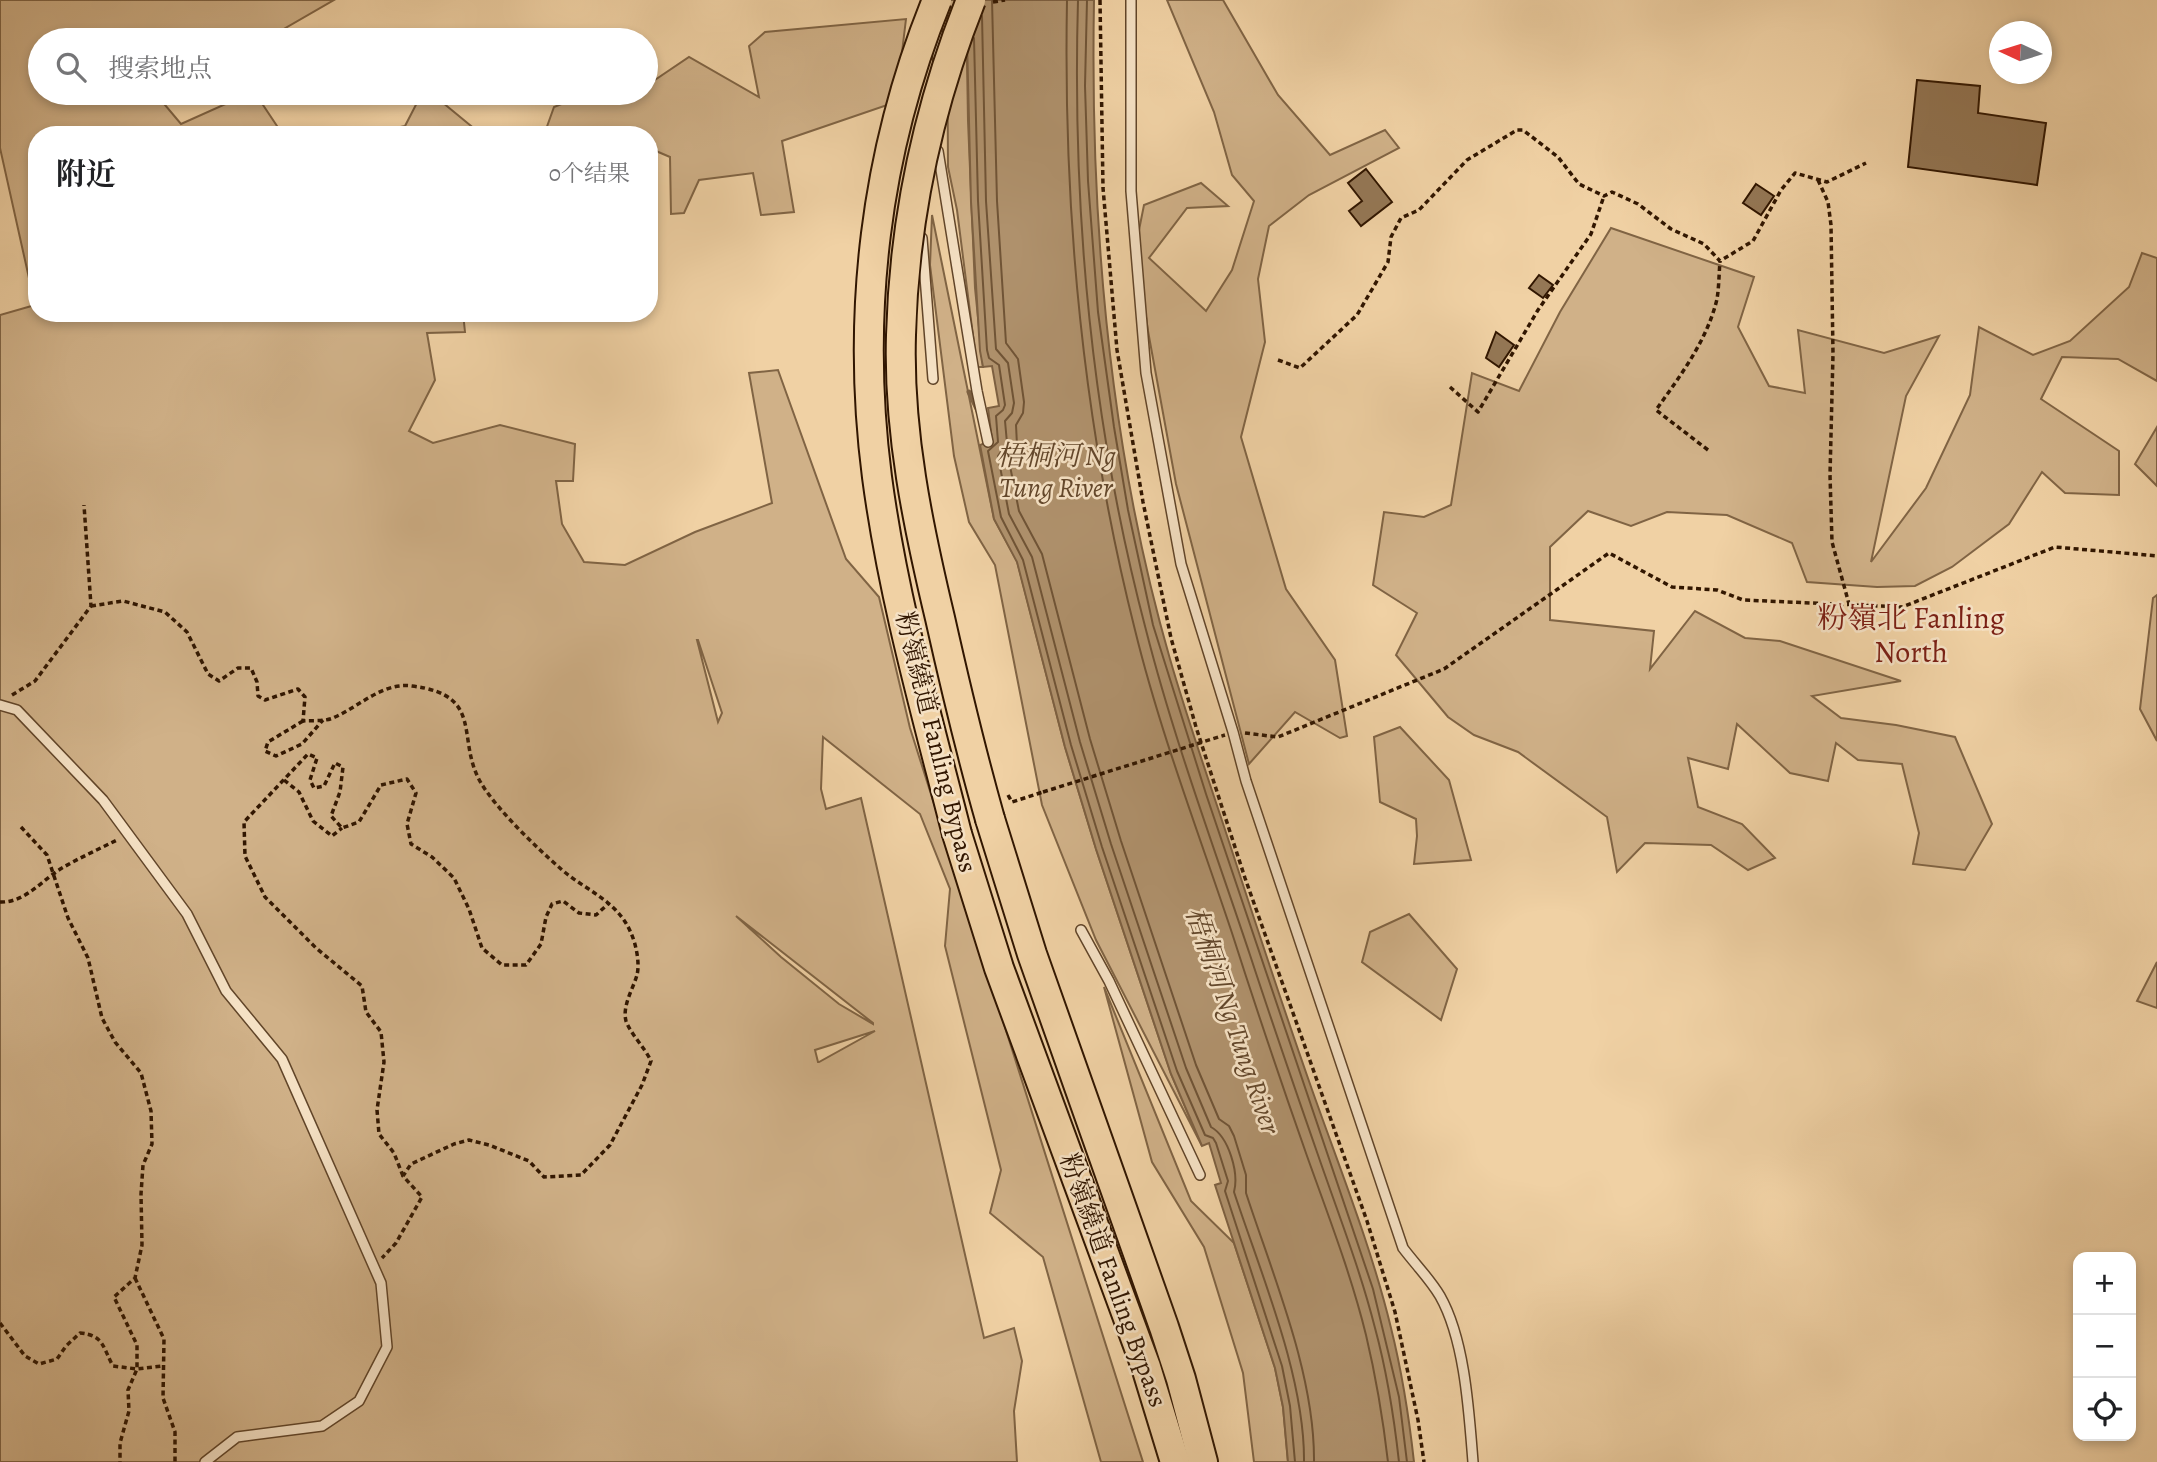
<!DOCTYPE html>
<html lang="zh">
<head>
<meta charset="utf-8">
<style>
  :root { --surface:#fff; --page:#f6f6f6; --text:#202124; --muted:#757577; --line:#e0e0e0 }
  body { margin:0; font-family:Alegreya,"Noto Serif SC",serif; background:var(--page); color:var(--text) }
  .controls { position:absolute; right:21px; bottom:21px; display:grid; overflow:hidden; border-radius:14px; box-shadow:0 4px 10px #0003 }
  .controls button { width:63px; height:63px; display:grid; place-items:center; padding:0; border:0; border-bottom:2px solid var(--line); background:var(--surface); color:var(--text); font:35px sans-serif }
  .compass { position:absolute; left:1989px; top:21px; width:63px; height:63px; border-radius:50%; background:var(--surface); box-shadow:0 4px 10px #0003; rotate:274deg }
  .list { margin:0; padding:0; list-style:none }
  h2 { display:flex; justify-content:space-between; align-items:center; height:91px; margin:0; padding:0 28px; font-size:30px }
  h2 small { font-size:23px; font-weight:400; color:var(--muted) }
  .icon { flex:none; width:38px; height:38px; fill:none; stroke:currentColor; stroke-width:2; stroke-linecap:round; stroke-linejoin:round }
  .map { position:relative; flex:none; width:2157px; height:1462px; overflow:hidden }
  .search { position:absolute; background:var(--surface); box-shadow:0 4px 10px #0003; left:28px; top:28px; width:630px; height:77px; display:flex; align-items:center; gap:18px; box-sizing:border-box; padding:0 24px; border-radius:38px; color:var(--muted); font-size:26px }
  .panel { position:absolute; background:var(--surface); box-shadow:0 4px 10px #0003; left:28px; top:126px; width:630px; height:196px; border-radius:28px }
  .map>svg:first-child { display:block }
  .green { fill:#d0b188; stroke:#806444; stroke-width:2; fill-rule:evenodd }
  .water { fill:#af916c; stroke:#7d6041; stroke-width:2 }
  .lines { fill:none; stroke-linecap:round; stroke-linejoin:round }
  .shore { stroke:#705436; stroke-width:2 }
  .stream { stroke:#7d6041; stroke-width:5 }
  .building { fill:#947755; stroke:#311600; stroke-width:2 }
  .service-casing { stroke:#614529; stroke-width:12 }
  .primary-casing { stroke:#311600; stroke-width:32 }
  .path { stroke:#311600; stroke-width:3.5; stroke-dasharray:5 3.5; stroke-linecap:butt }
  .service { stroke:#f5e1c4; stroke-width:9 }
  .primary { stroke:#f0d1a4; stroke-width:28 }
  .primary-bridge-casing { stroke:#311600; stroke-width:32; stroke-linecap:butt }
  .path-bridge { stroke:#311600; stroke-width:3.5; stroke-dasharray:5 3.5; stroke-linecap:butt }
  .primary-bridge { stroke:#f0d1a4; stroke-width:28 }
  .labels { text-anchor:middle; stroke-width:5; stroke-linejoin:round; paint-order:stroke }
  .street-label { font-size:26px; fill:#311600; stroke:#f5e1c4 }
  .water-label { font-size:28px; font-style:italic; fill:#63472b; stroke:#f5e1c4 }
  .quarter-label { font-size:30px; fill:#7a1f14; stroke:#f5e1c4 }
</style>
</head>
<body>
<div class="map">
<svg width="2157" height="1462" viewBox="0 0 2157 1462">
  <rect width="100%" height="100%" fill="#f0d1a4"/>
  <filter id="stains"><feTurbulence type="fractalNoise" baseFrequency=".00286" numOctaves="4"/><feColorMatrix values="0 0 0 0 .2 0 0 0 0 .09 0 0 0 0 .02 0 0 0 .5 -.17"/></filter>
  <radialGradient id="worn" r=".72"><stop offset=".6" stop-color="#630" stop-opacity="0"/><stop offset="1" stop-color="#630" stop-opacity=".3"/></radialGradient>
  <g class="green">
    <path d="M0,0h334l-66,38 -28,2h-200v53h115l26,31 69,-31h5l28,42h-246v178h426l2,19 -38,1 8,47 -26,51 24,12 67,-18 75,19 -2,37h-17l6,43 22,38 41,3 70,-33 77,-29 -23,-130 29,-3 68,189 33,38 31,131 233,734h-42l-58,-205 -53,-44 11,-43 -56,-224 5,-57 -30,-75 -97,-77 -2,52 5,20 35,-11 123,540 30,-10 8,33 -8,50 3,51h-1017v-1147l35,-10 -35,-157zM698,640l24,73 -4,9 -21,-82zM736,916l137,107v1l-34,-20 -58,-47zM875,1031l-56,31h-1l-3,-12z"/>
    <polygon points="947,0 966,0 968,121 975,288 983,367 977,367 957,210 948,167"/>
    <polygon points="1167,0 1223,0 1278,95 1330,155 1385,130 1399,148 1309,195 1269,226 1258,279 1265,342 1241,437 1286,589 1335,660 1347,736 1340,738 1295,712 1249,764 1176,484 1148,331 1136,245 1144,205 1201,183 1228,206 1187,208 1149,258 1206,311 1232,270 1254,201 1232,175 1214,112"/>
    <polygon points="906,19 896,102 782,141 794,212 761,215 753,173 699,180 684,213 671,214 670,157 649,148 649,135 615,133 613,135 544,135 554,107 589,93 646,93 646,86 689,57 759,97 749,46 765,32"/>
    <polygon points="422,93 431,93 482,135 362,135 405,126"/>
    <polygon points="932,215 994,519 1017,561 1065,747 1096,849 1171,1074 1202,1146 1096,940 1042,805 995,565 969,522 954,456 930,265"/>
    <polygon points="1611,228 1754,277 1738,327 1769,386 1805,393 1798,330 1884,353 1939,336 1906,396 1871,562 1926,488 1970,395 1979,327 2033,355 2070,341 2129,287 2142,253 2157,258 2157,381 2118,359 2062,357 2041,399 2119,451 2119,495 2065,493 2042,472 2009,524 1952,567 1915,586 1877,587 1807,582 1792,543 1727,515 1667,512 1631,526 1588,511 1550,547 1550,620 1654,631 1650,669 1695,611 1745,638 1780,641 1901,681 1812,696 1841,718 1896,725 1955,737 1992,824 1965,870 1913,864 1919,833 1902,764 1858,760 1836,743 1828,781 1790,773 1737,724 1728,769 1688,758 1698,807 1742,824 1775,858 1748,870 1711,845 1645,843 1617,872 1607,817 1518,752 1474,735 1448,717 1396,655 1417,613 1373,585 1384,512 1424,517 1451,505 1472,373 1519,391 1560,312"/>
    <polygon points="2157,427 2157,486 2135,464"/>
    <polygon points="2157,595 2157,741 2140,709 2153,598"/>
    <polygon points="1400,727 1449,780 1471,860 1414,864 1417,836 1416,819 1380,802 1374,737"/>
    <polygon points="1409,914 1457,969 1441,1020 1362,962 1370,932"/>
    <polygon points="2157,962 2157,1008 2137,1001"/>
    <polygon points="1104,987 1191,1201 1234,1243 1275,1368 1283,1407 1288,1462 1254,1462 1243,1373 1204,1247 1152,1162"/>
  </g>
  <path class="water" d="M966,0h128c-4,220 15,448 76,659 19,66 42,130 63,195 25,77 50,153 77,230 28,80 61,161 81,244 11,44 18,89 23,134h-126l-5,-55 -8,-39 -60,-183 6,-2 -12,-40 -7,3 -31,-72 -75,-225 -31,-102 -48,-185 -23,-43 -14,-74 12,-5 -4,-32 11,-2 -7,-40 -9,1 -3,-16 -9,-149z"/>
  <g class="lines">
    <g class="shore">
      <path d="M992,0l5,201 9,142 12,16 6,43 -1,11 -7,12 1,20 -8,16 10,50 23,43 48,185 31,102 75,224 23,54 10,7 5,10 12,39v18c27,83 69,181 68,269"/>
      <path d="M1067,0c-4,212 16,424 68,630 25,102 64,204 97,303 24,75 49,149 75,223 21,59 44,118 59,179 10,42 17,84 22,127"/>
      <path d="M1078,0c-6,211 14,426 68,630 28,110 68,217 104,325 22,67 45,134 68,200 20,58 42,114 57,173 12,44 19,89 24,134"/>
      <polyline points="1087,0 1085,86 1088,181 1098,312 1114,427 1128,510 1153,625 1206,794 1373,1289 1399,1397 1407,1462"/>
      <path d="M982,16l4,185 10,148 12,14 6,40 -2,10 -7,8 2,22 -9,13 11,58 23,43 48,185 31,102 75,224 25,59c18,10 28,46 23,65 27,82 71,185 70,270"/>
      <polyline points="974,38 978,201 987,350 989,358 999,365 1005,405 1003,410 996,416 998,442 988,451 1001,517 1023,560 1071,745 1102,847 1177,1071 1205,1135 1213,1138 1216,1143 1228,1181 1225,1191 1282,1366 1290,1406 1295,1462"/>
    </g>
    <polyline class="stream" points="969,392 978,411"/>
  </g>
  <g class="building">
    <polygon points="1917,80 1980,86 1978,113 2046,123 2037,185 1908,167"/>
    <polygon points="1366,169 1392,202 1361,226 1349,211 1362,201 1348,183"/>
    <polygon points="1756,184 1774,196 1761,215 1743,203"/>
    <polygon points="1539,275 1553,285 1543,298 1529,288"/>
    <polygon points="1496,332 1514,345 1499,367 1486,358"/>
  </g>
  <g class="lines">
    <defs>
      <g id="service">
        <path d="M1131,0v191l15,182 35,191 52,168 13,49 157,467c12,16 27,31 37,48 25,44 29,116 33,166"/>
        <polyline points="937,30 938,61"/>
        <polyline points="938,151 977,391 988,442"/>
        <polyline points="922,238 933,379"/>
        <polyline points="0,705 17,710 103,800 187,914 226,991 282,1059 381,1283 387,1347 359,1401 322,1426 237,1437 205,1462"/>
        <polyline points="1081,930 1109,981 1200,1175"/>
      </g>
      <g id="primary">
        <polyline points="990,819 1032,954 1164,1327 1181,1379 1203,1462"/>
        <polyline points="957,834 999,968 1146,1367 1175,1462"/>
      </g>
    </defs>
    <use href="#service" class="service-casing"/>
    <use href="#primary" class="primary-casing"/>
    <g class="path">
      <polyline points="1100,0 1103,188 1117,350 1143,502 1171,638 1196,727 1245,878 1367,1221 1395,1312 1418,1420 1424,1462"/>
      <polyline points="993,2 1005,0"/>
      <polyline points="1818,180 1828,202 1831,225 1833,354 1830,475 1832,542 1849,604"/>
      <polyline points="1278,360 1300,368 1357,315 1388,262 1391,237 1401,218 1419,210 1467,160 1517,130 1523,130 1558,157 1579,184 1604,196 1612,192 1638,204 1671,229 1704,244 1720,261 1753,241 1781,190 1795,173 1827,182 1866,163"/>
      <polyline points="1450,387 1478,412 1538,310 1591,234 1604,196"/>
      <path d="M1708,450l-52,-40c24,-34 51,-69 61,-111 2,-12 2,-26 3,-38"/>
      <path d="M91,606l32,-5 42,11 22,20 21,42 11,7 19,-13h13l6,14 1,14 7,4 33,-11 7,8 -2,24c10,-1 23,1 32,-4 25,-11 48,-35 77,-31 74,9 43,53 69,97 17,28 56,65 80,86 25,22 56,31 70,64 5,11 9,30 6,42 -4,14 -15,31 -11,46 4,12 19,27 25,40l-9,24 -32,60 -29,30 -37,2 -15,-16 -40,-16 -20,-5 -15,4 -43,20 -8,12 19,21 -26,46 -14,15"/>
      <polyline points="12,695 35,681 91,606 84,505"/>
      <polyline points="303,721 268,742 265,751 276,756 302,744 323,720"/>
      <polyline points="1245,733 1278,737 1444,669 1609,553 1672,587 1717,590 1743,600 1902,607 2055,547 2157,556"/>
      <polyline points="284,780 299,792 313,821 332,836 342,828"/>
      <polyline points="1008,795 1012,802 1043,792"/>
      <polyline points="21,827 47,855 68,918 88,958 102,1018 115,1042 141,1073 151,1111 152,1144 143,1165 141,1194 142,1245 135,1278 114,1297 137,1345 137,1369 128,1390 129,1411 120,1443 120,1462"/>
      <path d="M0,902c25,1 42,-22 62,-34 17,-10 37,-19 55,-28"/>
      <polyline points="403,1176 394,1153 379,1134 377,1110 384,1062 381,1032 366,1012 362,986 316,948 265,897 245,856 244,822 308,754 317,758 310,780 314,788 324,786 335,763 343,767 340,792 331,816 342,828 359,822 381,785 407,779 416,793 407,824 411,844 432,857 454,878 469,909 482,948 502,965 526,965 541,944 546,917 552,904 563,901 579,913 596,915 609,903"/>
      <polyline points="135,1278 164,1339 163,1398 175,1432 175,1462"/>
      <path d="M0,1323l25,33 14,8 18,-5 9,-13 14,-13c24,2 23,15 33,33l24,3 25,-3"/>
    </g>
    <use href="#service" class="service"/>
    <use href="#primary" class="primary"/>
    <defs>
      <g id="primary-bridge">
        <path d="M937,0c-62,152 -81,315 -60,477 16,121 50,239 80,357"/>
        <path d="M971,0c-43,108 -67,219 -70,335 -3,96 17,191 39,283 15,67 31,134 50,201"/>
      </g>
    </defs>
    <use href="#primary-bridge" class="primary-bridge-casing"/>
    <polyline class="path-bridge" points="1043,792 1225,735"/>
    <use href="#primary-bridge" class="primary-bridge"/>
  </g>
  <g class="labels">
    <g class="street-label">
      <text transform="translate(937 742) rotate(76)" y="9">粉嶺繞道 Fanling Bypass</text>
      <text transform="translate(1114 1280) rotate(70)" y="9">粉嶺繞道 Fanling Bypass</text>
    </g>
    <g class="water-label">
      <text x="1056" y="465">梧桐河 Ng<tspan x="1056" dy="32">Tung River</tspan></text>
      <text transform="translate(1234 1020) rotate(71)" y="10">梧桐河 Ng Tung River</text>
    </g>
    <g class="quarter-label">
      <text x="1911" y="628">粉嶺北 Fanling<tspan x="1911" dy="34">North</tspan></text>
    </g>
  </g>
  <rect width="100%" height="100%" filter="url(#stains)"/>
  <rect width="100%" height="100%" fill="url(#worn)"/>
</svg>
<div class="controls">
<button>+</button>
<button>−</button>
<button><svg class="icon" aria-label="locate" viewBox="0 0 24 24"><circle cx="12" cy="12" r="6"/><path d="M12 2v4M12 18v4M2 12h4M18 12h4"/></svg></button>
</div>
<svg class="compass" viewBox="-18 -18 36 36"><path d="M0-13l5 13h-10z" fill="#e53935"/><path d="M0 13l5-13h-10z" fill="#757577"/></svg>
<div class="search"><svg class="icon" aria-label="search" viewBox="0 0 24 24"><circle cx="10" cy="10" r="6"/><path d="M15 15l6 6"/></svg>搜索地点</div>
<section class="panel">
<h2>附近<small>0个结果</small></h2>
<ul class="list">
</ul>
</section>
</div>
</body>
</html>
